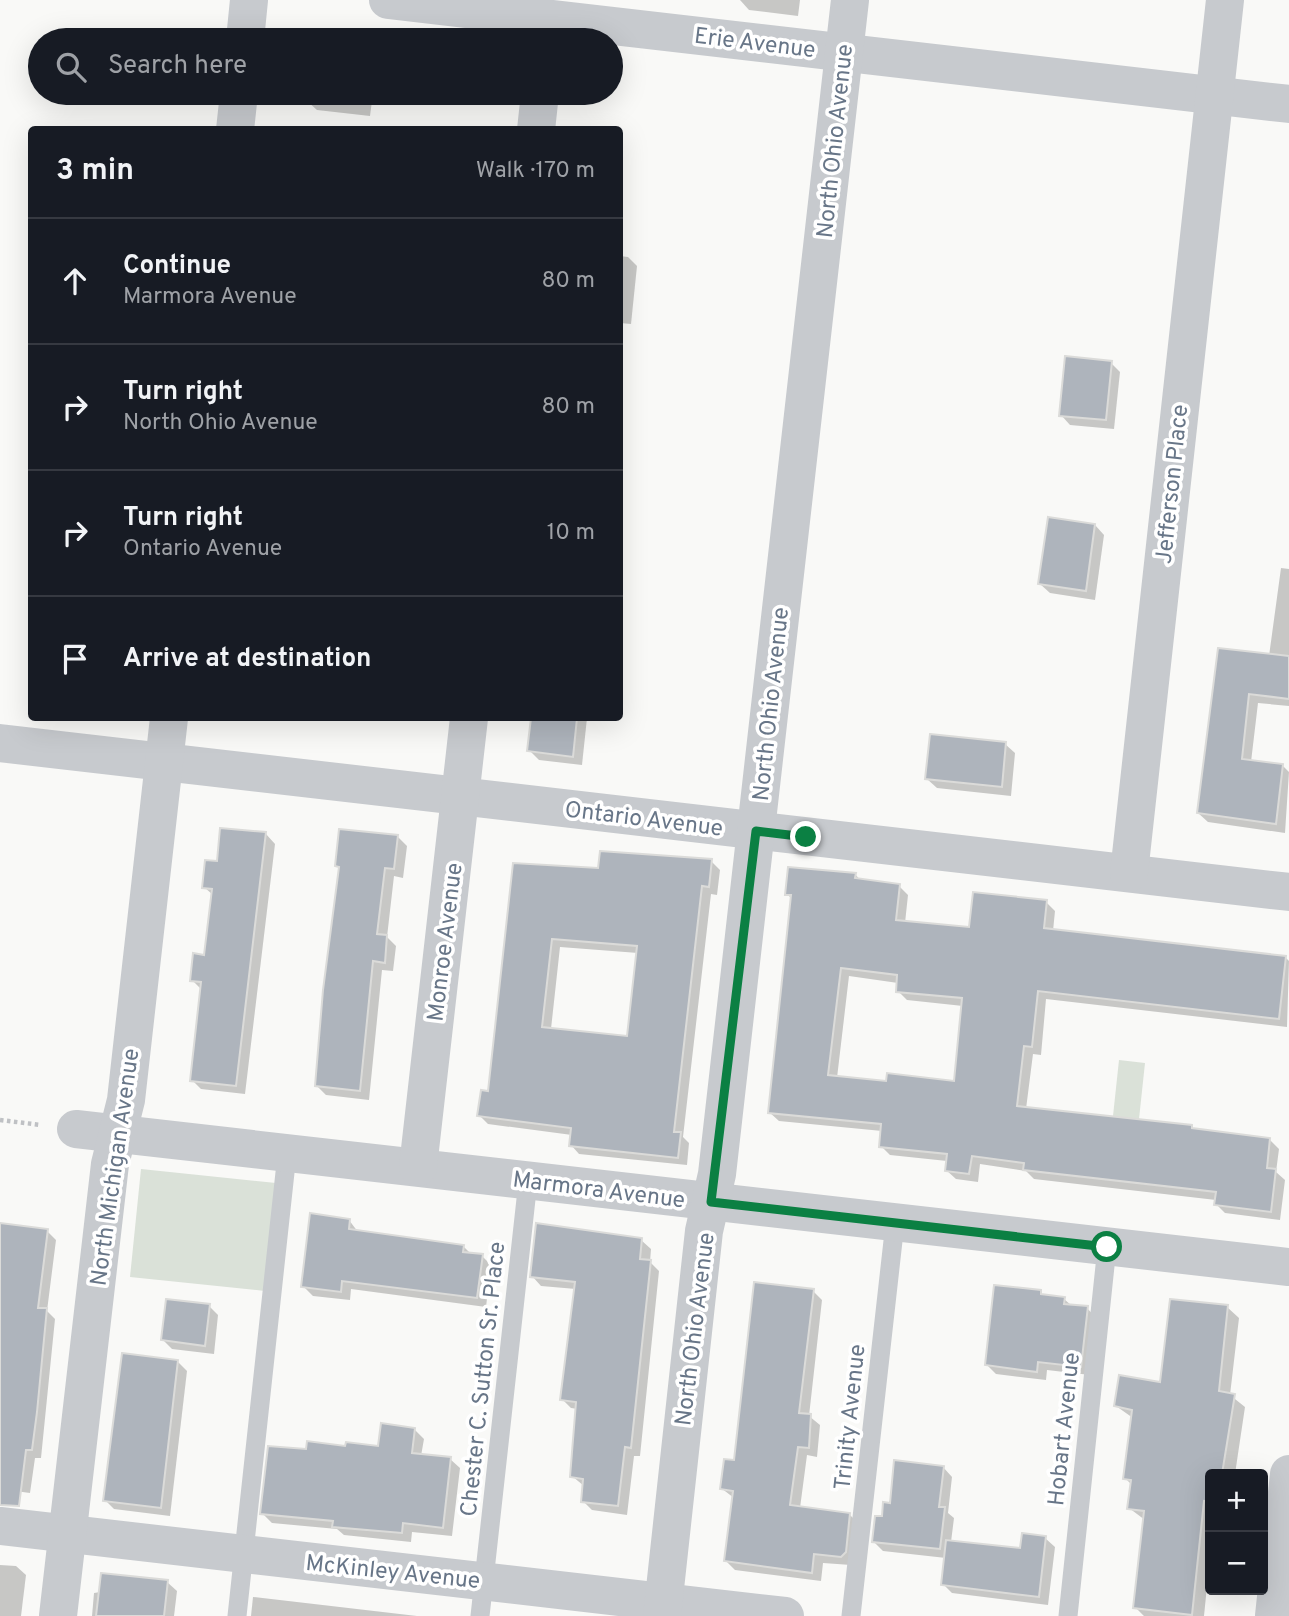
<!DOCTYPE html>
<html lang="en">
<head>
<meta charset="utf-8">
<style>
  :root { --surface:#171b24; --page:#242831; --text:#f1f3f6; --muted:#9ea1a6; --line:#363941 }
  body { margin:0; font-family:Overpass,sans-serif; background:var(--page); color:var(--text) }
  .controls { position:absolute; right:21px; bottom:21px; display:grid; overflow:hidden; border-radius:7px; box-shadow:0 7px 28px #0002 }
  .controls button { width:63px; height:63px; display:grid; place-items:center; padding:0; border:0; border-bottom:2px solid var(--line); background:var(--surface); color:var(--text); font:35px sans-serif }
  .stop { position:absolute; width:21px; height:21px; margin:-16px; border:5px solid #0b8043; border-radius:50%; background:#fff }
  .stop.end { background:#0b8043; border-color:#fff; box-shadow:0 2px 7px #0008 }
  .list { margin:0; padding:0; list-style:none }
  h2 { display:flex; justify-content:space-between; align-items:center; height:91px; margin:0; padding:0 28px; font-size:30px }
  h2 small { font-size:23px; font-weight:400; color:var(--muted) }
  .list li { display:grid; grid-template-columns:46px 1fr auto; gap:21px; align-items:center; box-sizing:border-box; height:126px; padding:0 28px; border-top:2px solid var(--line) }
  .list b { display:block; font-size:26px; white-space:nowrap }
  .list p { margin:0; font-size:23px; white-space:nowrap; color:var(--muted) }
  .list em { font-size:23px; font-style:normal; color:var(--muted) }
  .icon { flex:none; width:38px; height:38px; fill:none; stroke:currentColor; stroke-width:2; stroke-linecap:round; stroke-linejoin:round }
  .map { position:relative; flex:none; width:1289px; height:1616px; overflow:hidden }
  .search { position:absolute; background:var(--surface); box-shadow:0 7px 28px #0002; left:28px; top:28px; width:595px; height:77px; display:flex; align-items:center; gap:18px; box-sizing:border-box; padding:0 24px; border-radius:38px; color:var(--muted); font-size:26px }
  .panel { position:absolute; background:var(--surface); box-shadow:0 7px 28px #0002; left:28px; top:126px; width:595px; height:595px; border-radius:7px }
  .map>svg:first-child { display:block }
  .green { fill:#dae1d8 }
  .shadow { fill:#0003; fill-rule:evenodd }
  .building { fill:#aeb4bc; stroke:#dbdbd9; stroke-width:2; fill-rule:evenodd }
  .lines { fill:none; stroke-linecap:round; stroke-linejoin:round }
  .path { stroke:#bfc1c4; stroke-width:4.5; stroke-dasharray:3.5 3.5; stroke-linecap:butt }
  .service { stroke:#c7cace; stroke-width:19 }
  .minor { stroke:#c7cace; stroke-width:38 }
  .tertiary { stroke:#c7cace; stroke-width:38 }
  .route { stroke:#0b8043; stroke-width:9 }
  .labels { text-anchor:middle; stroke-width:7; stroke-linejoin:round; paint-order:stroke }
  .street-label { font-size:23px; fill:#687688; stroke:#fff }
</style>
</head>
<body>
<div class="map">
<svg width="1289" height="1616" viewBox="0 0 1289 1616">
  <rect width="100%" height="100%" fill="#f9f9f7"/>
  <g class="green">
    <polygon points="1119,1060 1145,1063 1139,1119 1113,1116"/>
    <polygon points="141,1169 276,1183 265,1291 130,1277"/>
  </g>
  <g class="shadow">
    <polygon points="740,0 800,0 798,16 749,10"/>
    <polygon points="308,93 373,93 370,116 317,110 307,101"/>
    <polygon points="620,256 628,257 637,266 631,324 620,323"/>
    <polygon points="1111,363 1120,372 1114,429 1070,425 1061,415"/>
    <polygon points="1095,525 1104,535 1095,600 1050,593 1040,584"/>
    <polygon points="1281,568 1289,569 1289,706 1258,703 1251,762 1282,765 1289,772 1285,833 1208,822 1198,813 1219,650 1269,656"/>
    <polygon points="533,718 587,718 582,765 539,760 529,750"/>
    <polygon points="1005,744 1015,753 1011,796 937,788 927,779"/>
    <polygon points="266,834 275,844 245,1094 201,1089 192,1080 202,990 192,980 205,957 213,895 204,887 218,863"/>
    <polygon points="397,836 407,846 403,878 394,876 387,937 396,946 393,971 382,970 369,1100 326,1095 317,1086 341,869 337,866"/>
    <path d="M711,861l9,9 -3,25 -6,-1 -28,243 6,6 -2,22 -108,-11 -8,-9 1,-10 -84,-11 -9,-9 11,-22 24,-228 85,5zM560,947l78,6 -9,85 -78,-9z"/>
    <path d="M855,874l6,7 38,5 9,9 -3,28 66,6 75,-27 9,9 -2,20 232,26 4,4 -2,66 -241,-28 -5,56 -8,-1 -7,55 165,18 4,3 75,10 9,9 -3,23 9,8 -5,40 -55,-7 -9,-9v-4l-182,-21 -8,-8 -46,-7 -2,18 -22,-3 -10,-9 1,-9 -57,-6 -9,-9 1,-15 -103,-10 -10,-9 23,-213 -5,-5zM849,976l49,7v8l9,9 56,6 -8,77h-68l-50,-5z"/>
    <polygon points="349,1220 358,1232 463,1246 471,1254 482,1256 491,1265 486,1307 351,1289 350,1300 313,1296 303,1286"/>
    <polygon points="0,1225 47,1231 56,1240 47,1311 55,1319 41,1458 35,1458 30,1493 0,1489"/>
    <polygon points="641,1240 651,1249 650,1262 659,1271 640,1456 634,1456 627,1515 592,1510 583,1501 584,1486 572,1476 578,1409 571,1408 562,1399 576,1289 541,1286 532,1276"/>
    <polygon points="813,1291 822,1300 809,1416 820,1425 817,1457 807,1455 800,1508 849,1514 859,1524 851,1565 823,1563 821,1581 735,1570 726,1561 734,1498 721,1488"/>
    <polygon points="1040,1292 1045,1297 1064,1299 1072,1306 1087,1308 1096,1318 1090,1375 1047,1370 1046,1380 996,1374 987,1365"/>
    <polygon points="209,1306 218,1315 214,1354 172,1349 163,1340"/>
    <polygon points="1227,1307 1239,1318 1230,1395 1245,1407 1235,1474 1210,1474 1210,1556 1204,1616 1144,1616 1135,1607 1145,1520 1129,1508 1132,1485 1125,1478 1133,1418 1116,1406 1162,1384"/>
    <polygon points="177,1361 187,1371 170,1516 114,1509 105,1500"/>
    <polygon points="414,1429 424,1439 421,1456 450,1459 460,1468 452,1536 412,1532 411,1542 344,1535 337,1529 272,1523 262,1513 307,1451 380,1448"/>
    <polygon points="943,1467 952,1477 948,1513 954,1518 951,1542 1021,1550 1045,1538 1055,1547 1048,1605 952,1593 943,1584 946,1558 883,1551 873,1541 891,1505"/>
    <polygon points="0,1565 16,1566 26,1575 21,1616 0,1616"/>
    <polygon points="167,1582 177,1591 174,1616 92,1616 94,1593"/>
    <polygon points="253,1597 417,1616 251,1616"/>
  </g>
  <g class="building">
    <polygon points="1065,356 1112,361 1106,420 1059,416"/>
    <polygon points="1048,517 1095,524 1086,591 1038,584"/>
    <polygon points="1218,648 1289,656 1289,699 1249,694 1242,759 1283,764 1276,824 1197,813"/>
    <polygon points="531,718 577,718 573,757 527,751"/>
    <polygon points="930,734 1006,742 1002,787 925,779"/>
    <polygon points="220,828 266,832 236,1086 190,1081 201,982 190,981 193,953 204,955 212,889 202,888 205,860 217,861"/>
    <polygon points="339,829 398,835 394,869 385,868 377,934 387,935 385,963 373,961 360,1091 315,1086 323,990 339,867 335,866"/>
    <path d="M600,851l112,8 -3,28 -7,-1 -28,246h7l-3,26 -109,-12 2,-18 -94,-12 4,-26 7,1 25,-228 85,5zM552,939l85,7 -10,90 -85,-9z"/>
    <path d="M788,867l68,6 -1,5 45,6 -4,36 73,7 4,-35 74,8 -3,28 242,28 -7,63 -241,-28 -6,56 -8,-1 -7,60 175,19v3l78,10 -3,30 9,1 -5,43 -57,-7 2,-13 -193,-22 1,-7 -52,-7 -3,18 -24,-3 2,-17 -68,-7 2,-23 -113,-11 23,-218h-6zM841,968l56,7 -1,17 66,6 -8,83 -67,-8 -1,8 -58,-6z"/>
    <polygon points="310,1213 350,1219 349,1229 464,1245 463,1252 483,1254 477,1298 342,1281 341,1292 301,1287"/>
    <polygon points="0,1223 48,1229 38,1308 47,1308 37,1412 32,1450 26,1450 19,1506 0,1505"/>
    <polygon points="536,1223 642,1238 640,1259 651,1260 631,1448 625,1447 618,1506 581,1502 583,1479 570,1477 576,1402 560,1400 575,1282 530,1277"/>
    <polygon points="754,1282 814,1289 799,1413 811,1414 809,1448 798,1447 790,1505 850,1513 846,1552 841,1557 814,1554 812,1573 724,1561 733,1491 720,1489 724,1459 734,1460"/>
    <polygon points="994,1285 1041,1290 1041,1294 1065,1297 1064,1304 1088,1306 1081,1367 1038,1362 1037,1372 985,1365"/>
    <polygon points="166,1299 210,1304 205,1346 161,1340"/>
    <polygon points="1170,1299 1228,1305 1219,1391 1235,1394 1222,1474 1210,1474 1210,1502 1204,1501 1192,1615 1133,1608 1144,1511 1127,1509 1131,1480 1123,1479 1132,1410 1114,1406 1119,1375 1160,1382"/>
    <polygon points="122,1353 178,1360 161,1508 103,1501"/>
    <polygon points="381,1423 415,1428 412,1453 451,1457 443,1528 403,1523 402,1533 332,1527 333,1521 260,1514 268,1446 306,1449 307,1441 345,1446 346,1442 378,1446"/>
    <polygon points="894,1460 944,1466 939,1507 945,1507 940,1549 872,1542 875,1516 882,1516 883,1502 890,1503"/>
    <polygon points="1022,1533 1046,1536 1039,1597 941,1585 946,1540 1020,1548"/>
    <polygon points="101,1573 168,1580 164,1616 96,1616"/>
  </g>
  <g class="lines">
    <polyline class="path" points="0,1120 41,1125"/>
    <g class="service">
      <polyline points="237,1616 287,1154"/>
      <polyline points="480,1616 528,1181"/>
      <polyline points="851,1616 895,1223"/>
      <polyline points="1068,1616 1107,1247"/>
    </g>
    <g class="minor">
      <polyline points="388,0 1289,104"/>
      <polyline points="245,40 249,0"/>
      <polyline points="235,130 239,93"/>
      <polyline points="536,130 540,93"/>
      <polyline points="0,743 1289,892"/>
      <polyline points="1129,873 1225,0"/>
      <polyline points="76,1129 1289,1267"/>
      <polyline points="418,1167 469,718"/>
      <polyline points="0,1526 785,1616"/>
      <polyline points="58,1616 110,1164 126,1100 169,718"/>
    </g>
    <g class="tertiary">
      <polyline points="662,1616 704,1231 717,1174 850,0"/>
      <polyline points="1274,1616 1289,1474"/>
    </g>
  </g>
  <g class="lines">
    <polyline class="route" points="806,837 756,831 711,1202 1107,1247"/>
  </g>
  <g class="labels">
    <g class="street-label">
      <text transform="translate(755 42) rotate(7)" y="8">Erie Avenue</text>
      <text transform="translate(834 141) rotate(-84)" y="8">North Ohio Avenue</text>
      <text transform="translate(1171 484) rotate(-84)" y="8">Jefferson Place</text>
      <text transform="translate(770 704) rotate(-84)" y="8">North Ohio Avenue</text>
      <text transform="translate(644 818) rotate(7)" y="8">Ontario Avenue</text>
      <text transform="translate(444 942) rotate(-83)" y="8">Monroe Avenue</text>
      <text transform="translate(114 1167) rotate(-82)" y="8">North Michigan Avenue</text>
      <text transform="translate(599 1189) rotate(7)" y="8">Marmora Avenue</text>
      <text transform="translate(694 1329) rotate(-83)" y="8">North Ohio Avenue</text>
      <text transform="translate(482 1379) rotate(-84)" y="8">Chester C. Sutton Sr. Place</text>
      <text transform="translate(849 1417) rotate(-84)" y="8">Trinity Avenue</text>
      <text transform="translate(1063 1429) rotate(-84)" y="8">Hobart Avenue</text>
      <text transform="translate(393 1571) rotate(6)" y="8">McKinley Avenue</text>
    </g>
  </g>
</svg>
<div class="controls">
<button>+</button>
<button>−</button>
</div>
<div class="stop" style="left:1107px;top:1247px"></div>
<div class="stop end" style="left:806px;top:837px"></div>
<div class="search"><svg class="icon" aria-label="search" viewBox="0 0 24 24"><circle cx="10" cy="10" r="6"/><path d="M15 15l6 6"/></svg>Search here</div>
<section class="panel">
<h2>3 min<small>Walk · 170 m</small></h2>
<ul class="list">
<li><svg class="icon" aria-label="ahead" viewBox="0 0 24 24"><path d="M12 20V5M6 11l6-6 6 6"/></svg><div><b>Continue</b><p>Marmora Avenue</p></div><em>80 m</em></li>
<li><svg class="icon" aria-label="right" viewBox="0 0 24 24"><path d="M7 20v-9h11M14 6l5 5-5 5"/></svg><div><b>Turn right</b><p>North Ohio Avenue</p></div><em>80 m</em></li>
<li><svg class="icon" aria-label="right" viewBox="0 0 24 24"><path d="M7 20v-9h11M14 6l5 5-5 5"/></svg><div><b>Turn right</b><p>Ontario Avenue</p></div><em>10 m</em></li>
<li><svg class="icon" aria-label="arrive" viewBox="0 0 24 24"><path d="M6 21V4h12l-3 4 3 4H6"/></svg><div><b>Arrive at destination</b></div></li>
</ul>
</section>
</div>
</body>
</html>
